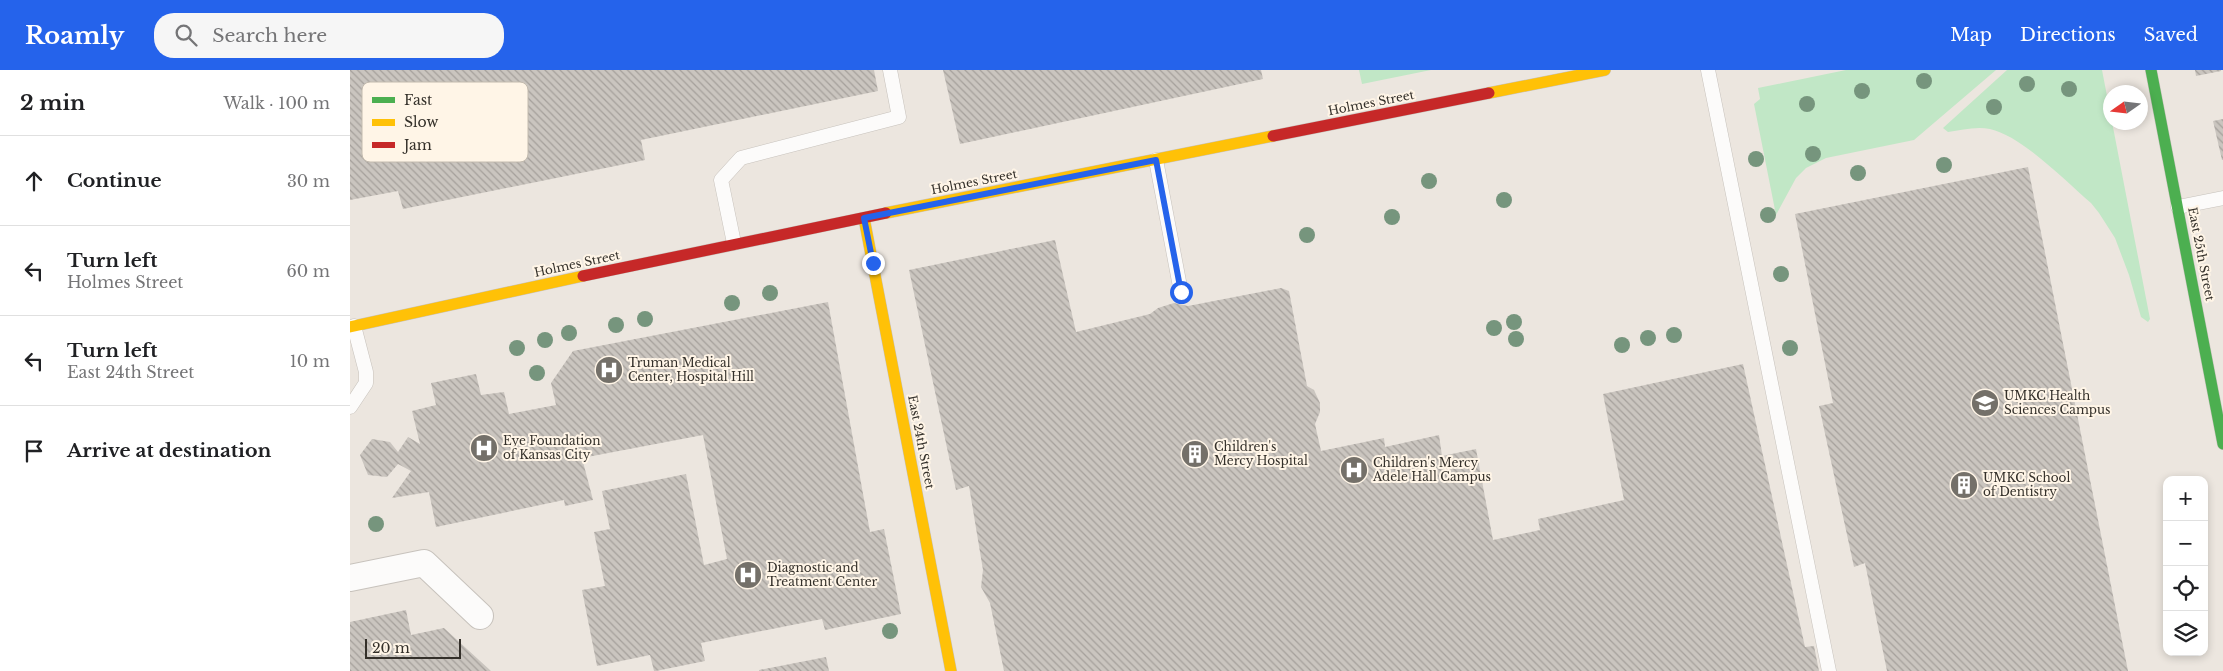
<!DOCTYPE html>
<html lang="en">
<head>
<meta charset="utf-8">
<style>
  :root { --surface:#fff; --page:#f6f6f6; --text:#202124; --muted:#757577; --line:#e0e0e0; --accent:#2563eb }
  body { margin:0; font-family:"Libre Baskerville",serif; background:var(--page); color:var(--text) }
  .controls { position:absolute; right:15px; bottom:15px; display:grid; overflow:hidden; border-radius:10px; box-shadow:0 2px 8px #0003 }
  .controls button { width:45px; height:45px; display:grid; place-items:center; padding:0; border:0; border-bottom:1px solid var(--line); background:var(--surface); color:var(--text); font:25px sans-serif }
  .compass { position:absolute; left:1753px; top:15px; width:45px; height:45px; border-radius:50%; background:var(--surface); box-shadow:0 2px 8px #0003; rotate:256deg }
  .scale { position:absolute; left:15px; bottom:12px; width:96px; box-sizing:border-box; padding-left:5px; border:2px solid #34302a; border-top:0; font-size:14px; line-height:18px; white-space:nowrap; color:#34302a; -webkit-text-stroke:4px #fff5e7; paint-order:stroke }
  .stop { position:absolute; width:15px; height:15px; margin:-11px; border:4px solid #2563eb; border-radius:50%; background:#fff }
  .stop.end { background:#2563eb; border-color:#fff; box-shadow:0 1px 5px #0008 }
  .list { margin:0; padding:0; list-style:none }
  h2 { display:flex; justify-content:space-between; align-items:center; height:65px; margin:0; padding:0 20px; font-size:21px }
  h2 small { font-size:16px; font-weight:400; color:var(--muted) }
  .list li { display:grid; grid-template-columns:32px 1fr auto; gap:15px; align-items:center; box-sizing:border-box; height:90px; padding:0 20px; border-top:1px solid var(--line) }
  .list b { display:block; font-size:19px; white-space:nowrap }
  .list p { margin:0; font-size:16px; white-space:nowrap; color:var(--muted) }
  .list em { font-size:16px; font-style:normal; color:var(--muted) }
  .icon { flex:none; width:28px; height:28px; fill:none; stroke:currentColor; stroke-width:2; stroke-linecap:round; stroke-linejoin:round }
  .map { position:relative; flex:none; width:1873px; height:601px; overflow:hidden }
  header { display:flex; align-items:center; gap:30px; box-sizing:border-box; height:70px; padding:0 25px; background:var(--accent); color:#fff }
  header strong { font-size:24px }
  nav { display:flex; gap:28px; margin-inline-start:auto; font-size:18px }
  .search { width:350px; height:45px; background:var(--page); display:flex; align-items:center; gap:12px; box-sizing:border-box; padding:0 18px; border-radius:20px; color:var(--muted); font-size:19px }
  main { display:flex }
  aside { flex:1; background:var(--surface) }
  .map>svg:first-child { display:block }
  .green { fill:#c1e7c6 }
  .building { fill:url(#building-back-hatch) }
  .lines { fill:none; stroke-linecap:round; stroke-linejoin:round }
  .lane-casing { stroke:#c7c2bc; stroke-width:15 }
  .street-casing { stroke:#c7c2bc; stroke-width:28 }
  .fast-casing { stroke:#c7c2bc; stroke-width:12 }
  .slow-casing { stroke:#c7c2bc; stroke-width:12 }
  .jam-casing { stroke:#c7c2bc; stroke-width:12 }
  .lane { stroke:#fcfbfa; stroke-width:14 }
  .street { stroke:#fcfbfa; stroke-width:26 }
  .fast { stroke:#4caf50; stroke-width:11 }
  .slow { stroke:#ffc107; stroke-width:11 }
  .jam { stroke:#c62828; stroke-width:11 }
  .tree { fill:#76957d }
  .route { stroke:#2563eb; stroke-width:6 }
  .labels { text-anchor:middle; stroke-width:4; stroke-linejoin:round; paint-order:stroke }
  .street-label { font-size:12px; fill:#34302a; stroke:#fff5e7 }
  .poi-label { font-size:12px; fill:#34302a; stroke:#fff5e7; text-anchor:start }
  .key { fill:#fff5e7; stroke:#c2baae; stroke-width:1 }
  .key-label { font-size:14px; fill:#34302a }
</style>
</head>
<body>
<header>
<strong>Roamly</strong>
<div class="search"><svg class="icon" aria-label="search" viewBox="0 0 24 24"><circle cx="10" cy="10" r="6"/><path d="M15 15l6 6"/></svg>Search here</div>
<nav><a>Map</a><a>Directions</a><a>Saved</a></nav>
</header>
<main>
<aside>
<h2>2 min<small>Walk · 100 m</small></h2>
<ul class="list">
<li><svg class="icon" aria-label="ahead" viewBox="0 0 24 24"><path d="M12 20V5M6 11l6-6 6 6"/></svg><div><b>Continue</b></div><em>30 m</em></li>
<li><svg class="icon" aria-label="left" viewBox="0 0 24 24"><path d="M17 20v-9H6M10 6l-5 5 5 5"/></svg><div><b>Turn left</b><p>Holmes Street</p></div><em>60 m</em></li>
<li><svg class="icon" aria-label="left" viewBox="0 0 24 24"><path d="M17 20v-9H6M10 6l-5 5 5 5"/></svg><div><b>Turn left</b><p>East 24th Street</p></div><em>10 m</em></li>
<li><svg class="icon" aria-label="arrive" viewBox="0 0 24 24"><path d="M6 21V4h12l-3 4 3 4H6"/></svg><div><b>Arrive at destination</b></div></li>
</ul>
</aside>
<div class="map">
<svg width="1873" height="601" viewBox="0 0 1873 601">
  <defs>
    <pattern id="building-back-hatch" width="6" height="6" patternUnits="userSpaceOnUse" patternTransform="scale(1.25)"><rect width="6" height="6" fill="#cac5bf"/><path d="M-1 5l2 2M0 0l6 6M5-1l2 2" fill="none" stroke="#a5a09b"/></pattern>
  </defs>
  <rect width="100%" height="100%" fill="#ece6df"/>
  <g class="green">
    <polygon points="1009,0 1081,0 1012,14"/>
    <polygon points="1496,0 1646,0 1564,70 1476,88 1456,98 1446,108 1426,145 1404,34 1410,29 1408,18"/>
    <path d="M1657,0h95l48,249 -2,3 -7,-5 -12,-42 -14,-37 -16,-25 -8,-10c-26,-22 -69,-67 -101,-74 -14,-3 -28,1 -42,3l-5,-4z"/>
  </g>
  <g class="building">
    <polygon points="0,0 524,0 528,21 291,70 295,90 53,139 48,121 0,130"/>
    <polygon points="593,0 911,0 913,9 610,74"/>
    <polygon points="1845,0 1871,0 1871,1 1846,6"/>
    <polygon points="1873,49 1873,90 1872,90 1863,51"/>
    <polygon points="1678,97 1778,601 1537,601 1515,493 1504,497 1469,336 1483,333 1445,144"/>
    <polygon points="705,170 726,262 800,244 808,238 824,233 838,236 931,218 939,221 957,316 964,320 970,333 970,342 965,354 971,381 1034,368 1035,377 1089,365 1092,386 1126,379 1143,470 1190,460 1188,449 1274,430 1253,324 1393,294 1455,577 1464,576 1469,601 654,601 640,533 631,517 633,500 619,416 606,420 559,200"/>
    <polygon points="478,232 520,462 534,459 551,544 475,560 472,549 351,573 355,591 306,601 304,601 300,585 247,596 232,520 255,516 244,462 260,459 252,421 336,404 354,495 377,489 353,365 232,388 243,430 215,436 214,430 86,457 79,422 42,428 61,401 48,394 37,407 18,405 10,385 22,369 40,372 48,382 58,367 70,374 62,341 86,335 81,313 126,304 131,325 154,322 159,344 206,335 201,313 223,281"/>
    <polygon points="56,540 61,565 94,558 141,601 0,601 0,552"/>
    <polygon points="476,587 479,601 409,601 409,600"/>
  </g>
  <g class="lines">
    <defs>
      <g id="lane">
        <polyline points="1358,0 1479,601"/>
        <polyline points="806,90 831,222"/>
        <polyline points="1828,137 1873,128"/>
        <polyline points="384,173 371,110 391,88 549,47 540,0"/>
        <polyline points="0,337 16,313 16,302 4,256"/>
      </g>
      <polyline id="street" points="0,508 74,493 130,546"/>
      <polyline id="fast" points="1801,0 1873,374"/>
      <g id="slow">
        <polyline points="1139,23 1255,0"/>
        <polyline points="536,143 923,66"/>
        <polyline points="514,148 601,601"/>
        <polyline points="0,257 233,206"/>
      </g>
      <g id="jam">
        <polyline points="923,66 1139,23"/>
        <polyline points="233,206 536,143"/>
      </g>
    </defs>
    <use href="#lane" class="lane-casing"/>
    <use href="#street" class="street-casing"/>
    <use href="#fast" class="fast-casing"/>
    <use href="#slow" class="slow-casing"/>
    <use href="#jam" class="jam-casing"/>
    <use href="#lane" class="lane"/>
    <use href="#street" class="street"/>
    <use href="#fast" class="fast"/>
    <use href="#slow" class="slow"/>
    <use href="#jam" class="jam"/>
  </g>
  <g class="tree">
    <circle cx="1574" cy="11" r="8"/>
    <circle cx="1677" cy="14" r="8"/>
    <circle cx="1719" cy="19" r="8"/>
    <circle cx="1512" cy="21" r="8"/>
    <circle cx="1457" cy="34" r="8"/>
    <circle cx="1644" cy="37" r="8"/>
    <circle cx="1463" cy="84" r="8"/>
    <circle cx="1406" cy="89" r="8"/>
    <circle cx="1594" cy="95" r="8"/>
    <circle cx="1508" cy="103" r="8"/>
    <circle cx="1079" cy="111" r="8"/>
    <circle cx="1154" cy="130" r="8"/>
    <circle cx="1418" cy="145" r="8"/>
    <circle cx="1042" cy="147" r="8"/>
    <circle cx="957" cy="165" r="8"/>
    <circle cx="1431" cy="204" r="8"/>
    <circle cx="420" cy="223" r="8"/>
    <circle cx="382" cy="233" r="8"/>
    <circle cx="295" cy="249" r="8"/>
    <circle cx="1164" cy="252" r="8"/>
    <circle cx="266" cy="255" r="8"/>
    <circle cx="1144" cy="258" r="8"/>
    <circle cx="219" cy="263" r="8"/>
    <circle cx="1324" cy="265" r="8"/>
    <circle cx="1298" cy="268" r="8"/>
    <circle cx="1166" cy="269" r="8"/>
    <circle cx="195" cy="270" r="8"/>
    <circle cx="1272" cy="275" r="8"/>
    <circle cx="167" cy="278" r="8"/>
    <circle cx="1440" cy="278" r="8"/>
    <circle cx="187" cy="303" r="8"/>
    <circle cx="26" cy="454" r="8"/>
    <circle cx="540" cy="561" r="8"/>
  </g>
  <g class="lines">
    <polyline class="route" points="523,193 514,148 806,90 831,222"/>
  </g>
  <defs>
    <symbol id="hospital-disc" viewBox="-11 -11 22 22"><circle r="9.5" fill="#747069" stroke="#fff5e7"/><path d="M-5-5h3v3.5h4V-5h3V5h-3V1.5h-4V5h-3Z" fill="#fff"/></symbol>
    <symbol id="university-disc" viewBox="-11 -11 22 22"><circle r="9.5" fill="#747069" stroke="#fff5e7"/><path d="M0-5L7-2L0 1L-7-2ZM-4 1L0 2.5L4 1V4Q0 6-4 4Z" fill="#fff"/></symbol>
    <symbol id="building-disc" viewBox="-11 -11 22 22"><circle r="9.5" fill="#747069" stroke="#fff5e7"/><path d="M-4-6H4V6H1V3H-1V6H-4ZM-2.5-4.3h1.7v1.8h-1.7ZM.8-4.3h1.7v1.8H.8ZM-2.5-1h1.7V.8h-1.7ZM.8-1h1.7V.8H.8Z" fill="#fff"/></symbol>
  </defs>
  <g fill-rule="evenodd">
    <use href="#hospital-disc" x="243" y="284" width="32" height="32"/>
    <use href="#university-disc" x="1619" y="317" width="32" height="32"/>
    <use href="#hospital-disc" x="118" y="362" width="32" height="32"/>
    <use href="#building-disc" x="829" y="368" width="32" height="32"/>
    <use href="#hospital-disc" x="988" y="384" width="32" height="32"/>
    <use href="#building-disc" x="1598" y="399" width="32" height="32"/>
    <use href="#hospital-disc" x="382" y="489" width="32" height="32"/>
  </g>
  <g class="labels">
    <g class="street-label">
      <text transform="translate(1021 33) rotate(-11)" y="4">Holmes Street</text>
      <text transform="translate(624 112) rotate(-11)" y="4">Holmes Street</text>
      <text transform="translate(1851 184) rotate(79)" y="4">East 25th Street</text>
      <text transform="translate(227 194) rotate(-12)" y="4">Holmes Street</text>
      <text transform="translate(571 372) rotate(79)" y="4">East 24th Street</text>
    </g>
    <g class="poi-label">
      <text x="278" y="297">Truman Medical<tspan x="278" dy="14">Center, Hospital Hill</tspan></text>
      <text x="1654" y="330">UMKC Health<tspan x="1654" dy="14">Sciences Campus</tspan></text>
      <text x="153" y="375">Eye Foundation<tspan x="153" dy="14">of Kansas City</tspan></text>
      <text x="864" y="381">Children's<tspan x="864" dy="14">Mercy Hospital</tspan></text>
      <text x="1023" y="397">Children's Mercy<tspan x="1023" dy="14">Adele Hall Campus</tspan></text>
      <text x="1633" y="412">UMKC School<tspan x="1633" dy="14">of Dentistry</tspan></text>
      <text x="417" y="502">Diagnostic and<tspan x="417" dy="14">Treatment Center</tspan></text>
    </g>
  </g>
  <rect x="12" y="12" width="166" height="80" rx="8" class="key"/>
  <rect x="22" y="27" width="23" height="6" fill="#4caf50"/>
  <rect x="22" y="49" width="23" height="7" fill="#ffc107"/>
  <rect x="22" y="72" width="23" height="6" fill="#c62828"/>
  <g class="key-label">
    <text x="54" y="35">Fast</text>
    <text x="54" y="57">Slow</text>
    <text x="54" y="80">Jam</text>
  </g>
</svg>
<div class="controls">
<button>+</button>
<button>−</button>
<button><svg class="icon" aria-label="locate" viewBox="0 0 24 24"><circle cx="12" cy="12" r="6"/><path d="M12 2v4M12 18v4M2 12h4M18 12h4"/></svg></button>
<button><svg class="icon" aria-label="layers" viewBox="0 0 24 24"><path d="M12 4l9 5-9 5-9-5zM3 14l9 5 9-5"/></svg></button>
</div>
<svg class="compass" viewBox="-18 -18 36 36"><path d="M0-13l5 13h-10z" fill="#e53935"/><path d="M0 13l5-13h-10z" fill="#757577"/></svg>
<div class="scale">20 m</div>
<div class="stop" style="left:831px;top:222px"></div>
<div class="stop end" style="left:523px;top:193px"></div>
</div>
</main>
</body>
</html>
